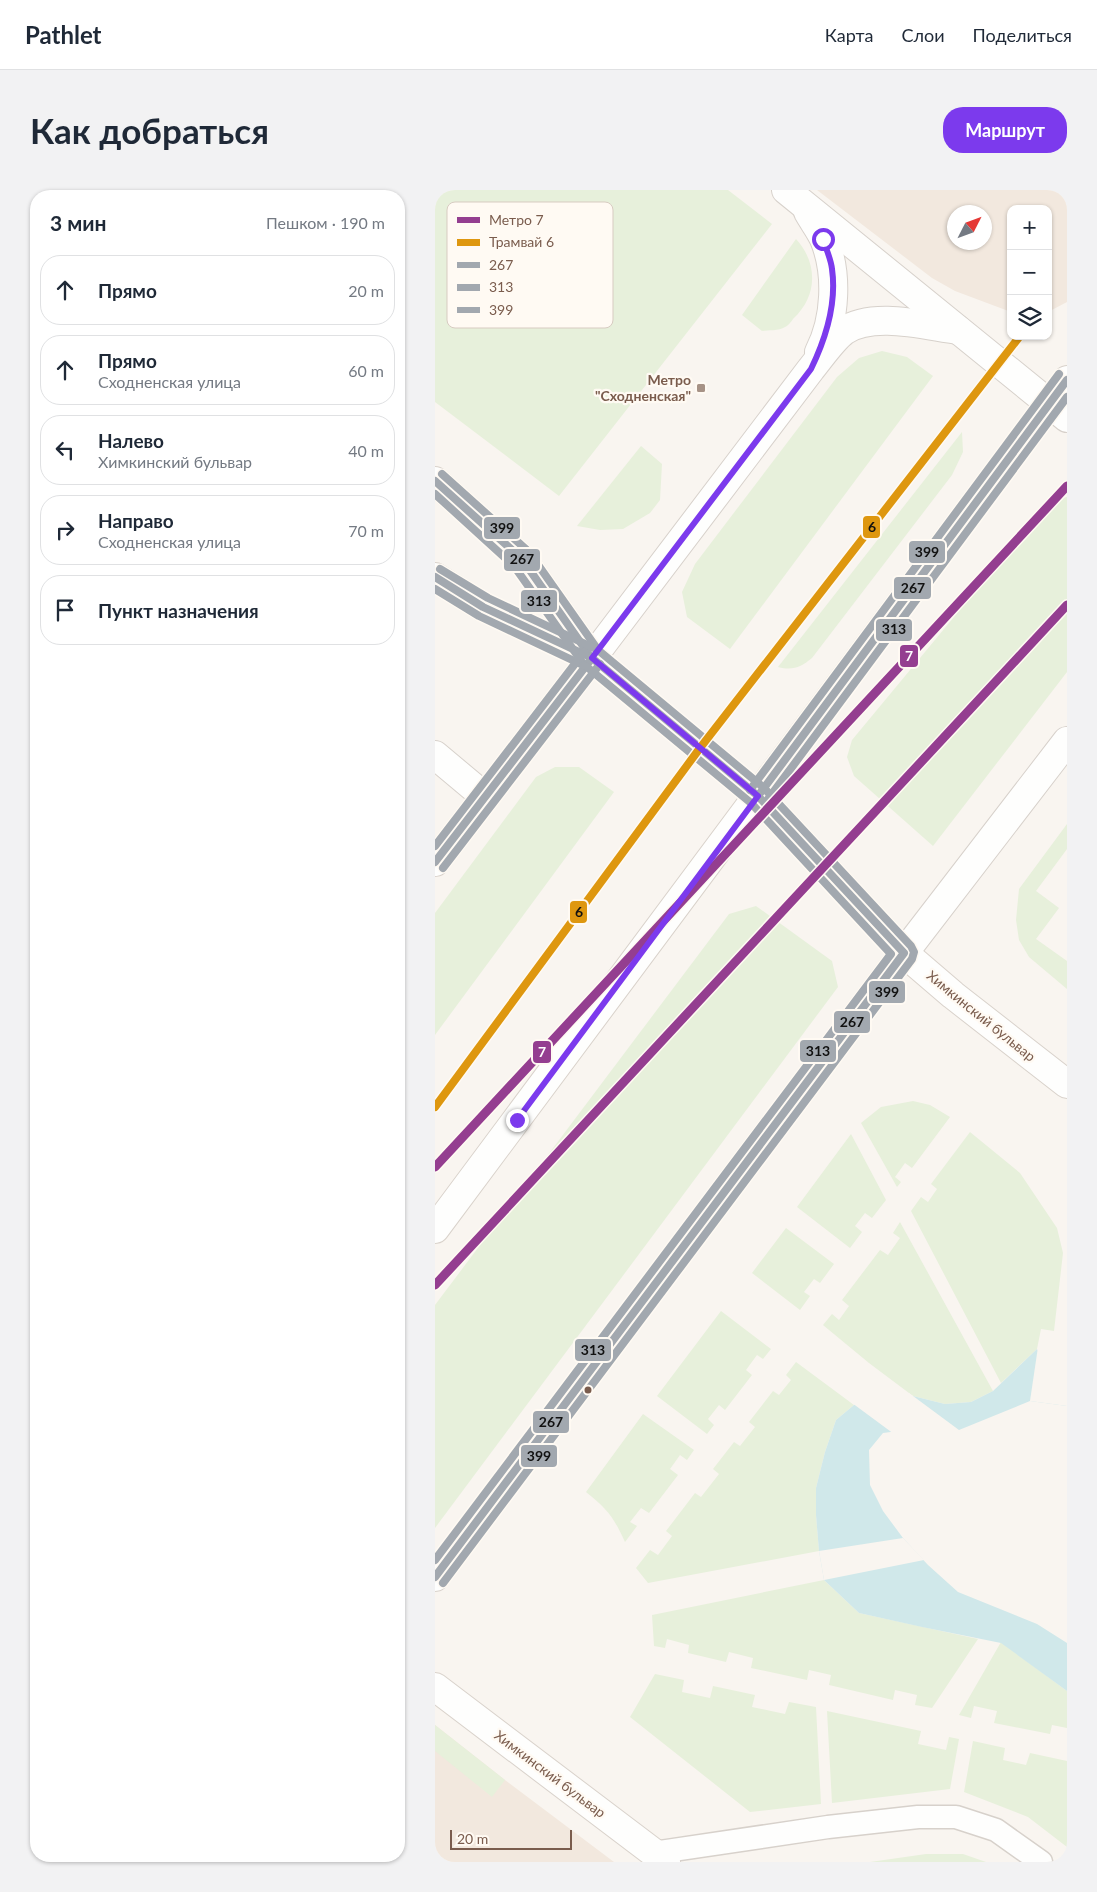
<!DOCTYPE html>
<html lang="ru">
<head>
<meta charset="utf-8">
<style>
  :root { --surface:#fff; --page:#f2f2f3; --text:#1f2937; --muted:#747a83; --line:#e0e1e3; --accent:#7c3aed }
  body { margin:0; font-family:Lato,sans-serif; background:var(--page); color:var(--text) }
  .controls { position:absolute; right:15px; top:15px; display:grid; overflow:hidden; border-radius:10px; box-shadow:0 1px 4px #0004 }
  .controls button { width:45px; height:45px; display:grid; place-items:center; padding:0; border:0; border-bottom:1px solid var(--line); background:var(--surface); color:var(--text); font:25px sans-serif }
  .compass { position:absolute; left:512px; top:15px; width:45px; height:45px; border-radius:50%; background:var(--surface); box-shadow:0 1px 4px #0004; rotate:48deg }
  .scale { position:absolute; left:15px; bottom:12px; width:122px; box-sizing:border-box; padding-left:5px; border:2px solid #7a5c4d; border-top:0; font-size:14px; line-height:18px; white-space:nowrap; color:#7a5c4d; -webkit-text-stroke:4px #fffaf3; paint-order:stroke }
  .stop { position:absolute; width:15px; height:15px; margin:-11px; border:4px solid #7c3aed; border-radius:50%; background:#fff }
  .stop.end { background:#7c3aed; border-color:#fff; box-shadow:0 1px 5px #0008 }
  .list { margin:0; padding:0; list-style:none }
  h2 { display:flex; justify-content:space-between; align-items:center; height:65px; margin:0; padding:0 20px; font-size:21px }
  h2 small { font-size:16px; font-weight:400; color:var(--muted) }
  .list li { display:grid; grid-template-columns:32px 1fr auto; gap:15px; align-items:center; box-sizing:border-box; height:70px; margin:0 10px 10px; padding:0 10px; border:1px solid var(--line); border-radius:20px }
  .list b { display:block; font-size:19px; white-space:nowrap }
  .list p { margin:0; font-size:16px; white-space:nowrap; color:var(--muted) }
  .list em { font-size:16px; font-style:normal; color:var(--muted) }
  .icon { flex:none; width:28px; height:28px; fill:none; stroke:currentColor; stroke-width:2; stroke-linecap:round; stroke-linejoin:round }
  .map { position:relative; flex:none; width:632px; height:1672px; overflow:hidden; border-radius:20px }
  header { display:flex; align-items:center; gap:30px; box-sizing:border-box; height:70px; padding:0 25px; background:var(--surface); border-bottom:1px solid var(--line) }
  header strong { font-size:24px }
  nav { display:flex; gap:28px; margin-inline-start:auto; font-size:18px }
  .intro { display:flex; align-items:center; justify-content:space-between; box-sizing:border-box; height:120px; padding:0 30px }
  h1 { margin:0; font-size:35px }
  .button { padding:12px 22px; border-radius:20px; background:var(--accent); color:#fff; font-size:18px; font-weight:700 }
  main { display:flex; gap:30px; padding:0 30px }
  aside { flex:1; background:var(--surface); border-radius:20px; box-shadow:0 1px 4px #0004 }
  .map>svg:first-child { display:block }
  .residential { fill:#f2e8de; fill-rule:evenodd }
  .green { fill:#e7f0db }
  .water { fill:#d0e8ea }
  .pier { fill:#f9f5f0 }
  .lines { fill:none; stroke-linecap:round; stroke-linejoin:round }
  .lane-casing { stroke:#d7d1cb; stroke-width:25 }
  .street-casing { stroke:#d7d1cb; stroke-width:30 }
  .secondary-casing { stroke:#d9d2cb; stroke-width:30 }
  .lane { stroke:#fefefd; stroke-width:22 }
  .street { stroke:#fefefd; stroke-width:28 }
  .secondary { stroke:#fefefd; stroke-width:28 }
  .bus-1-casing { stroke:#fffaf3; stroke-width:11 }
  .bus-2-casing { stroke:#fffaf3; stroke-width:11 }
  .bus-3-casing { stroke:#fffaf3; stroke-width:11 }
  .bus-1 { stroke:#a2a8af; stroke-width:8 }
  .bus-2 { stroke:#a2a8af; stroke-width:8 }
  .bus-3 { stroke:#a2a8af; stroke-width:8 }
  .tram-1-casing { stroke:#fffaf3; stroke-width:11 }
  .tram-1 { stroke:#de970f; stroke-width:8 }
  .metro-1-casing { stroke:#fffaf3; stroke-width:12 }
  .metro-1 { stroke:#943e90; stroke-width:9 }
  .route { stroke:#7c3aed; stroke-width:6 }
  .poi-dot { fill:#a69286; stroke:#fffaf3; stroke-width:2 }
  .bus-dot { fill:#7a5c4d; stroke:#fffaf3; stroke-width:2 }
  .labels { text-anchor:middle; stroke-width:4.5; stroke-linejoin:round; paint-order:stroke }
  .poi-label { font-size:14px; font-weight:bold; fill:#7a5c4d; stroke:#fffaf3; text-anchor:end }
  .street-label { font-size:14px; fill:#7a5c4d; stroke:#fffaf3 }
  .key { fill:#fffaf3; stroke:#d7cbc1; stroke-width:1 }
  .key-label { font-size:14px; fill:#7a5c4d }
  .line-badge { stroke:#fffaf3; stroke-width:2 }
  .badge-label { font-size:14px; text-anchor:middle; font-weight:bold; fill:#fff }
  .pale-badge-label { font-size:14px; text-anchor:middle; font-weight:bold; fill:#111 }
</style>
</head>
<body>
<header>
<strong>Pathlet</strong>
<nav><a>Карта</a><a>Слои</a><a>Поделиться</a></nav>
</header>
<div class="intro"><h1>Как добраться</h1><a class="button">Маршрут</a></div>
<main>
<aside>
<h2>3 мин<small>Пешком · 190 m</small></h2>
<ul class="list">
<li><svg class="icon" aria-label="ahead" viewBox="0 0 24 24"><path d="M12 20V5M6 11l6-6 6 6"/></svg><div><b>Прямо</b></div><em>20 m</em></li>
<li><svg class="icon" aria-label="ahead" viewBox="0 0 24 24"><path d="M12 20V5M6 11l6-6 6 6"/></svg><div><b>Прямо</b><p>Сходненская улица</p></div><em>60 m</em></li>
<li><svg class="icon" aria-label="left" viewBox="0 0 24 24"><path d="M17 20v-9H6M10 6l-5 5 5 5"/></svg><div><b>Налево</b><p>Химкинский бульвар</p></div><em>40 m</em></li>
<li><svg class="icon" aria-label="right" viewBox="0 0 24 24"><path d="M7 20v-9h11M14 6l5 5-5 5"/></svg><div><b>Направо</b><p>Сходненская улица</p></div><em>70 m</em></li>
<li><svg class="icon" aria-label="arrive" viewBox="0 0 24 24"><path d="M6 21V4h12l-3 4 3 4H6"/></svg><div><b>Пункт назначения</b></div></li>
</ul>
</aside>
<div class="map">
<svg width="632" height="1672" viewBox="0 0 632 1672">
  <rect width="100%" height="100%" fill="#f9f5f0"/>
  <g class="residential">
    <path d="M382,0h250v112l-19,10v-103h-37v103l-56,-21 -23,-13zM520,22h30v30h-30z"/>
    <polygon points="0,1535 70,1590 179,1672 0,1672"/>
  </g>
  <g class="green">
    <polygon points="0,0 293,0 337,34 124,306 0,212"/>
    <path d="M361,49c22,24 22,57 -3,80 -2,3 -5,7 -8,8 -6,4 -17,3 -23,4l-20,-16z"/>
    <polygon points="447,161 472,167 498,186 295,459 252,427 247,402 260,374 402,187 424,168"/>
    <path d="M527,242l1,20 -11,23 -140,183c-11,9 -19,13 -34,9z"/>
    <polygon points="206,256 227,274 225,310 215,323 188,339 165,340 142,336"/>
    <polygon points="632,307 632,482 498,656 419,586 412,567 417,550 615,311"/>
    <polygon points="120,577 144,577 179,602 0,845 0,723 101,587"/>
    <polygon points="632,634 632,659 601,701 624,718 601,749 632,771 632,799 594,767 584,750 581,730 584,699"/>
    <polygon points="321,716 397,771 403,797 0,1338 0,1115 294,724"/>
    <polygon points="478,911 495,915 515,927 477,978 470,973 460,987 466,992 462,997 426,933 446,917"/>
    <polygon points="535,942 585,983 622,1038 628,1063 619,1141 606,1139 602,1159 566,1193 476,1021 486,1007 493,1012 502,999 496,994"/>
    <polygon points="416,944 451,1010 437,1028 430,1023 420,1036 427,1042 415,1058 362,1017"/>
    <polygon points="465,1032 558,1201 536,1212 510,1214 478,1206 434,1173 388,1135 397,1124 404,1130 414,1116 407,1110 445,1060 453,1065 465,1048 458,1043"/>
    <polygon points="351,1038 399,1074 385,1093 379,1089 369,1102 375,1106 365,1120 317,1083"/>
    <polygon points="286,1121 336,1159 328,1169 322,1165 311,1180 317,1185 290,1220 284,1215 273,1229 279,1235 272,1244 222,1206"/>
    <polygon points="361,1172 419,1215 401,1230 390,1262 381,1298 381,1325 384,1361 213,1393 201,1378 215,1360 223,1365 237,1346 231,1341 260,1303 266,1307 284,1284 278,1279 299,1252 305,1256 320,1237 314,1232 338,1201 344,1205 356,1190 351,1185"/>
    <path d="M208,1224l51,36 -7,10 -7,-5 -10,14 8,6 -29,38 -8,-5 -11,14 7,4 -12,16c-12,-26 -17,-32 -39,-50z"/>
    <polygon points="389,1390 424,1423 543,1449 497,1518 480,1515 482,1505 460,1500 458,1510 394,1495 396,1485 374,1480 372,1490 316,1478 318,1468 294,1462 291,1472 253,1463 254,1455 232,1449 230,1458 219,1456 217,1425"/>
    <polygon points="566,1452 632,1501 632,1538 617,1535 615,1544 559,1533 562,1521 539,1516 536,1528 524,1525"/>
    <polygon points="220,1484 249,1490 247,1502 275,1508 278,1496 320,1505 317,1517 350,1524 354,1512 381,1517 386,1614 315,1622 195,1527"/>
    <polygon points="392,1521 486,1541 483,1554 511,1560 514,1547 524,1549 515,1599 397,1613"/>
    <polygon points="0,1535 70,1590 57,1607 0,1561"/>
    <polygon points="538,1551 570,1558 568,1570 591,1575 595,1563 632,1571 632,1657 593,1627 529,1602"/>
    <polygon points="491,1664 528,1664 551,1672 435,1672"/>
  </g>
  <polygon class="water" points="602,1159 632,1216 595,1211 524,1240 471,1240 448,1243 434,1260 435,1295 448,1321 468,1348 493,1375 523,1402 602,1434 632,1453 632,1501 566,1453 487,1437 424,1423 389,1390 384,1361 381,1325 381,1298 390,1262 401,1230 419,1215 431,1209 478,1206 510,1214 536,1212 558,1201"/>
  <g class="pier">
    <polygon points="628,1154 632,1155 632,1216 595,1211 603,1157"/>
    <polygon points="454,1201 474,1203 524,1240 522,1243 471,1242 459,1244 417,1213 430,1206"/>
    <polygon points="468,1348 489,1370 389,1390 384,1361"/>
  </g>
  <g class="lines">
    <defs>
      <polyline id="lane" points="218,1663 393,1637 483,1627 521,1627 561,1640 606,1672"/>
      <g id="street">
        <polyline points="351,0 632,228"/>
        <path d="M373,22c5,9 12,18 16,27 14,34 12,80 -5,113"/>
        <path d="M157,468l219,-289c9,-11 22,-30 33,-38 29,-20 82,-5 114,-1"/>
        <polyline points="0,565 49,606"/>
        <polyline points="469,763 632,551"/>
      </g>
      <g id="secondary">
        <polyline points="0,291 87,369 156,467"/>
        <polyline points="0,387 48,417 157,468 323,606 469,763 518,805 632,894"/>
        <polyline points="0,672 157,468"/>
        <polyline points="0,1039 632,190"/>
        <polyline points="0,1387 469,763"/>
        <polyline points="0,1497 231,1672"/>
      </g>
    </defs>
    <use href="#lane" class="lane-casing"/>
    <use href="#street" class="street-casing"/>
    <use href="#secondary" class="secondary-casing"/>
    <use href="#lane" class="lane"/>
    <use href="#street" class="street"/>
    <use href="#secondary" class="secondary"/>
    <defs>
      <g id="bus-1">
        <polyline points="0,291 87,369 155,466"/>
        <polyline points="0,387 48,417 157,468 323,606 469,763 0,1387"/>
        <polyline points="323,606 632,190"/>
        <polyline points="0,672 157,468"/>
      </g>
      <g id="bus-2">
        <polyline points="0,304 79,376 147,472"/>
        <polyline points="0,399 44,426 152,477 316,613 456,764 0,1370"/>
        <polyline points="331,612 632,207"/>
        <polyline points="8,678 165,474"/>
      </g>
      <g id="bus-3">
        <polyline points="7,284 94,362 163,460"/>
        <polyline points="5,379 53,408 163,460 329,598 476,756 479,762 477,769 8,1393"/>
        <polyline points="315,600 624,184"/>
        <polyline points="0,656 149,462"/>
      </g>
    </defs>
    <use href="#bus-1" class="bus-1-casing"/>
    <use href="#bus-2" class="bus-2-casing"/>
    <use href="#bus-3" class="bus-3-casing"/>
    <use href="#bus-1" class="bus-1"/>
    <use href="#bus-2" class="bus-2"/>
    <use href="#bus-3" class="bus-3"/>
    <defs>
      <polyline id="tram-1" points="0,917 265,558 585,146"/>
    </defs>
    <use href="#tram-1" class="tram-1-casing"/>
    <use href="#tram-1" class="tram-1"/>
    <defs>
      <g id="metro-1">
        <polyline points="0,977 632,296"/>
        <polyline points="0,1095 632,415"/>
      </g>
    </defs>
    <use href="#metro-1" class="metro-1-casing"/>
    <use href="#metro-1" class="metro-1"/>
  </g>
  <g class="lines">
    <path class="route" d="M82,930l241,-324 -166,-138 219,-289c15,-31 26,-65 21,-100 -1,-10 -6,-20 -9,-30"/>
  </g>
  <rect class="poi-dot" x="261" y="193" width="10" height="10" rx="2.5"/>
  <circle class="bus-dot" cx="153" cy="1200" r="4.5"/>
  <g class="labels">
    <g class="poi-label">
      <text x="256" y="195">Метро<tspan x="256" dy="16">"Сходненская"</tspan></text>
    </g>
    <g class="street-label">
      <text transform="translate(546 826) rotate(39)" y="5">Химкинский бульвар</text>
      <text transform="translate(115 1584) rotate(37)" y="5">Химкинский бульвар</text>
    </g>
  </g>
  <rect x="12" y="12" width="166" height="126" rx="8" class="key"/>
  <rect x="22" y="27" width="23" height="6" fill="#943e90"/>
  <rect x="22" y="49" width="23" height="7" fill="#de970f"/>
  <rect x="22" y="72" width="23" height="6" fill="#a2a8af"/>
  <rect x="22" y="94" width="23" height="7" fill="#a2a8af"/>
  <rect x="22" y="117" width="23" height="6" fill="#a2a8af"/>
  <g class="key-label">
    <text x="54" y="35">Метро 7</text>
    <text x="54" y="57">Трамвай 6</text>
    <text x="54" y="80">267</text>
    <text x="54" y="102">313</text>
    <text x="54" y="125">399</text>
  </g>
  <g class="line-badge">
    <rect x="427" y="325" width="19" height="24" rx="5" fill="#de970f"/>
    <rect x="48" y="326" width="38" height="24" rx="5" fill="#a2a8af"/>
    <rect x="473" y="350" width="38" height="24" rx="5" fill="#a2a8af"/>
    <rect x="68" y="358" width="38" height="24" rx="5" fill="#a2a8af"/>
    <rect x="458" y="386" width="39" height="24" rx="5" fill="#a2a8af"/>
    <rect x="85" y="399" width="38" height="24" rx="5" fill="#a2a8af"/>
    <rect x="440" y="428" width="38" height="24" rx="5" fill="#a2a8af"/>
    <rect x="464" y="454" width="20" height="24" rx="5" fill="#943e90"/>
    <rect x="134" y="710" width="19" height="24" rx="5" fill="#de970f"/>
    <rect x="433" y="790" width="38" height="24" rx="5" fill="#a2a8af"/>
    <rect x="398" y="820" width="38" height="24" rx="5" fill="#a2a8af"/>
    <rect x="364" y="849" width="38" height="24" rx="5" fill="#a2a8af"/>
    <rect x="97" y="850" width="20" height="24" rx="5" fill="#943e90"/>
    <rect x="139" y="1148" width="38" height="24" rx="5" fill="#a2a8af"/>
    <rect x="97" y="1220" width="38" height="24" rx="5" fill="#a2a8af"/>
    <rect x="85" y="1254" width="38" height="24" rx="5" fill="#a2a8af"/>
  </g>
  <g class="badge-label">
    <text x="474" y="471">7</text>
    <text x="107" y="867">7</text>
  </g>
  <g class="pale-badge-label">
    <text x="437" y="342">6</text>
    <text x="67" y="343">399</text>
    <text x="492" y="367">399</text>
    <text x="87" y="374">267</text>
    <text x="478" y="403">267</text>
    <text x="104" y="416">313</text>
    <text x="459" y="444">313</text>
    <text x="144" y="727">6</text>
    <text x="452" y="807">399</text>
    <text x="417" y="837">267</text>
    <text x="383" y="866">313</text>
    <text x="158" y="1165">313</text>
    <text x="116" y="1237">267</text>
    <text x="104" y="1271">399</text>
  </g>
</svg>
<div class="controls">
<button>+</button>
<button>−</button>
<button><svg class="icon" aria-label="layers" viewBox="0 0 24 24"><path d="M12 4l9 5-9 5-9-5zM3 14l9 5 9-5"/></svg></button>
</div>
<svg class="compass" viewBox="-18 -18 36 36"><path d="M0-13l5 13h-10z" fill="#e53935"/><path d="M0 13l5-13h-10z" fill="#747a83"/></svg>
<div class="scale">20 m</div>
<div class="stop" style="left:388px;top:49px"></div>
<div class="stop end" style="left:82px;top:930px"></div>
</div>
</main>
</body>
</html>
